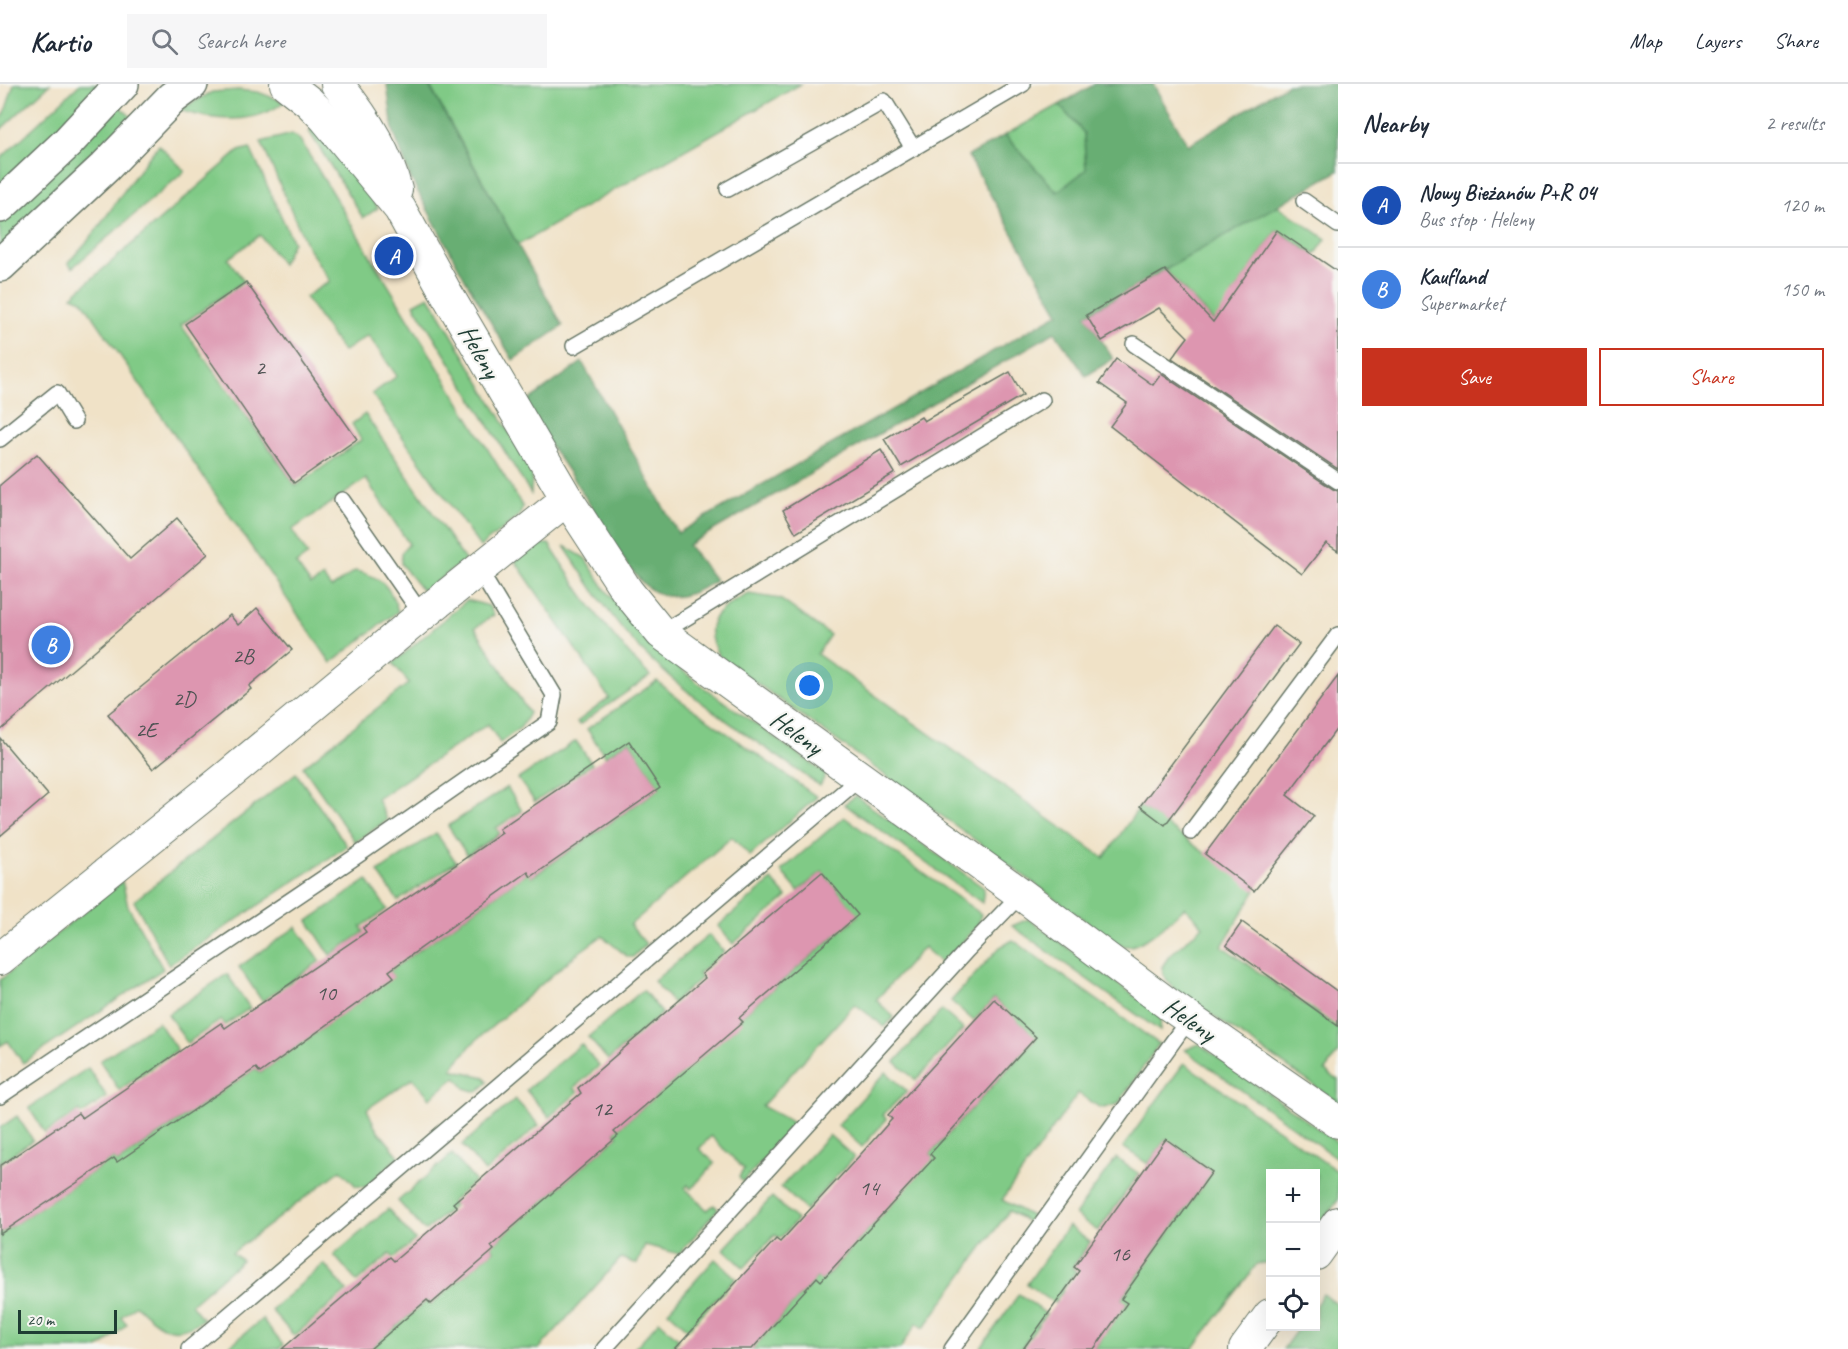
<!DOCTYPE html>
<html lang="en">
<head>
<meta charset="utf-8">
<style>
  :root { --surface:#fff; --page:#f6f6f7; --text:#1f2937; --muted:#747a83; --line:#e0e1e3; --accent:#c8321e }
  body { margin:0; font-family:Caveat,sans-serif; background:var(--page); color:var(--text) }
  .controls { position:absolute; right:18px; bottom:18px; display:grid; overflow:hidden; border-radius:0px; box-shadow:0 6px 24px #0002 }
  .controls button { width:54px; height:54px; display:grid; place-items:center; padding:0; border:0; border-bottom:2px solid var(--line); background:var(--surface); color:var(--text); font:30px sans-serif }
  .scale { position:absolute; left:18px; bottom:15px; width:99px; box-sizing:border-box; padding-left:6px; border:3px solid #1f3d34; border-top:0; font-size:16px; line-height:21px; white-space:nowrap; color:#1f3d34; -webkit-text-stroke:4px #f6f6f2; paint-order:stroke }
  .you { position:absolute; left:810px; top:602px; width:21px; height:21px; margin:-15px; border:4px solid #fff; border-radius:50%; background:#1a73e8; box-shadow:0 0 0 9px #1a73e833 }
  .badge { display:grid; place-items:center; width:39px; height:39px; border-radius:50%; background:var(--accent); color:#fff; font-size:20px; font-weight:700 }
  .pin { position:absolute; translate:-50% -50%; border:3px solid #fff; box-shadow:0 2px 6px #0006 }
  .list { margin:0; padding:0; list-style:none }
  h2 { display:flex; justify-content:space-between; align-items:center; height:78px; margin:0; padding:0 24px; font-size:26px }
  h2 small { font-size:20px; font-weight:400; color:var(--muted) }
  .list li { display:grid; grid-template-columns:39px 1fr auto; gap:18px; align-items:center; box-sizing:border-box; height:84px; padding:0 24px; border-top:2px solid var(--line) }
  .list b { display:block; font-size:22px; white-space:nowrap }
  .list p { margin:0; font-size:20px; white-space:nowrap; color:var(--muted) }
  .list em { font-size:20px; font-style:normal; color:var(--muted) }
  .actions { display:flex; gap:12px; padding:18px 24px }
  .actions a { flex:1; padding:14px 0; border:2px solid var(--accent); border-radius:0px; text-align:center; font-size:21px; color:var(--accent) }
  .actions .main { background:var(--accent); color:#fff }
  .icon { flex:none; width:33px; height:33px; fill:none; stroke:currentColor; stroke-width:2; stroke-linecap:round; stroke-linejoin:round }
  .map { position:relative; flex:none; width:1338px; height:1265px; overflow:hidden }
  header { display:flex; align-items:center; gap:36px; box-sizing:border-box; height:84px; padding:0 30px; background:var(--surface); border-bottom:2px solid var(--line) }
  header strong { font-size:28px }
  nav { display:flex; gap:33px; margin-inline-start:auto; font-size:21px }
  .search { width:420px; height:54px; background:var(--page); display:flex; align-items:center; gap:15px; box-sizing:border-box; padding:0 21px; border-radius:0px; color:var(--muted); font-size:22px }
  main { display:flex }
  aside { flex:1; background:var(--surface) }
  .map>svg:first-child { display:block }
  .green { fill:#80ca86; stroke:#50845d; stroke-width:1.5 }
  .forest { fill:#68ae73; stroke:#447654; stroke-width:1.5 }
  .building { fill:#dd96b0 }
  .lines { fill:none; stroke-linecap:round; stroke-linejoin:round }
  .service-casing { stroke:#687767; stroke-width:18 }
  .minor-casing { stroke:#687767; stroke-width:34 }
  .tertiary-casing { stroke:#687767; stroke-width:36 }
  .service { stroke:#fff; stroke-width:15 }
  .minor { stroke:#fff; stroke-width:32 }
  .tertiary { stroke:#fff; stroke-width:33 }
  .labels { text-anchor:middle; stroke-width:4.5; stroke-linejoin:round; paint-order:stroke }
  .number-label { font-size:22px; fill:#4e5353 }
  .street-label { font-size:26px; fill:#1f3d34; stroke:#f6f6f2 }
</style>
</head>
<body>
<header>
<strong>Kartio</strong>
<div class="search"><svg class="icon" aria-label="search" viewBox="0 0 24 24"><circle cx="10" cy="10" r="6"/><path d="M15 15l6 6"/></svg>Search here</div>
<nav><a>Map</a><a>Layers</a><a>Share</a></nav>
</header>
<main>
<div class="map">
<svg width="1338" height="1265" viewBox="0 0 1338 1265">
  <rect width="100%" height="100%" fill="#f6f6f2"/>
  <filter id="ink" filterUnits="userSpaceOnUse"><feTurbulence type="fractalNoise" baseFrequency=".0167" numOctaves="2"/><feDisplacementMap in="SourceGraphic" scale="12" xChannelSelector="R" yChannelSelector="G"/><feConvolveMatrix kernelMatrix="1 2 1 2 8 2 1 2 1" color-interpolation-filters="sRGB"/></filter>
  <filter id="wash" filterUnits="userSpaceOnUse"><feTurbulence type="fractalNoise" baseFrequency=".008" numOctaves="4" result="noise"/><feDisplacementMap in="SourceGraphic" scale="24" xChannelSelector="R" yChannelSelector="G"/><feGaussianBlur stdDeviation="1.35" result="paint"/><feColorMatrix in="noise" values="0 0 0 0 0 0 0 0 0 0 0 0 0 0 0 0 0 1.4 0 .05"/><feComposite in="paint" operator="in"/></filter>
  <g filter="url(#wash)">
    <rect width="100%" height="100%" fill="#f0e2c7"/>
    <g class="green">
      <polygon points="14,0 50,0 0,46 0,35 4,31"/>
      <polygon points="80,0 95,0 99,4 0,106 0,75"/>
      <polygon points="429,0 801,0 518,161"/>
      <path d="M238,6l20,2 26,10c-30,24 -70,19 -105,8l33,-18z"/>
      <polygon points="118,21 136,37 0,167 0,135"/>
      <polygon points="1059,21 1084,49 1086,86 1057,108 1005,51"/>
      <polygon points="314,42 363,102 378,124 363,134 309,47"/>
      <polygon points="292,50 300,56 523,423 519,432 480,463 372,310 397,292 368,251 343,268 305,213 330,197 307,162 261,58"/>
      <path d="M159,61l26,26 -113,97 -4,-6c36,-34 58,-80 91,-117z"/>
      <path d="M250,64l43,94 -11,22 -22,-29 -32,24 16,22 -63,44 115,161 65,-46 -9,-16 13,-10 100,146 -41,31 -4,-3 -19,-24v-11l8,-9 -43,-65 -74,51 16,25 -12,9 15,21 12,-8 8,11 24,-17c25,5 35,14 43,40l-67,52 -249,-363 -10,-4 167,-145z"/>
      <polygon points="1277,121 1326,155 1315,171 1277,146 1233,210 1237,262 1165,186"/>
      <polygon points="429,212 528,380 532,391 531,410 414,220"/>
      <path d="M535,460h14c30,48 60,91 101,132l-71,49 -2,-3 32,-24 -94,-137z"/>
      <path d="M564,462l21,12 20,31 34,41 30,30 33,26 124,88 -6,12c-61,-44 -139,-91 -189,-147 -25,-29 -46,-61 -67,-93z"/>
      <path d="M749,510l31,5 50,36 -13,19 287,204 36,-52 116,84 -34,56 116,82v24l-13,19 13,9v22l-165,-114 -9,-12 -2,-9 7,-11 34,-30 -18,-19c-15,13 -34,34 -54,39 -4,1 -10,-1 -14,-2l-150,-110 -248,-178c-21,-34 0,-48 30,-62z"/>
      <polygon points="467,516 489,522 494,531 475,544 529,629 521,643 500,659 488,640 377,715 387,736 355,758 303,683 409,599 393,579"/>
      <path d="M657,597l19,16 141,100 -67,59 -18,-19 -102,88 16,19 -13,13h-5l-26,-21 -24,17 -105,90 -22,26 34,8 3,5 -11,10 -12,-4 -9,-11 -26,21 -17,-20 -46,31 8,18 24,29 -33,31 -10,-1 -15,-16 -109,83 10,7 -51,44 12,15c-30,21 -43,8 -67,-14l-15,12 6,7 -23,21 -10,4h-94v-115l114,-76 4,4 138,-94 4,5 133,-96 -4,-6 139,-99 4,5 128,-89 -31,-47 -24,15 -18,-27z"/>
      <polygon points="576,657 592,680 535,718 518,695"/>
      <polygon points="296,689 347,762 169,881 134,817"/>
      <polygon points="507,703 522,727 496,744 500,750 467,771 448,742"/>
      <polygon points="856,712 984,804 982,819 844,720"/>
      <polygon points="844,733 981,830 978,841 942,880 924,863 876,916 894,933 885,943 855,920 762,1022 792,1038 793,1043 743,1098 739,1093 744,1085 711,1052 699,1065 715,1079 691,1105 688,1101 685,1104 707,1126 714,1121 718,1125 679,1170 645,1161 637,1180 621,1174 539,1265 370,1265 427,1216 431,1220 494,1166 491,1162 618,1052 614,1048 742,938 739,934 858,832 822,788 798,807 781,787"/>
      <polygon points="436,749 456,778 398,817 378,788"/>
      <polygon points="367,796 387,825 361,843 364,848 330,871 308,837"/>
      <polygon points="772,796 787,813 733,860 718,842"/>
      <polygon points="122,797 128,822 163,885 23,979 8,957 0,962 0,896"/>
      <polygon points="1028,835 1161,931 1160,947 1012,842"/>
      <polygon points="296,843 320,877 262,917 239,883"/>
      <polygon points="709,851 724,868 698,890 701,894 673,919 654,897"/>
      <polygon points="1013,856 1159,960 1118,1020 1104,1024 1099,1023 1078,1009 1002,1116 1033,1133 1034,1136 1031,1140 1009,1127 924,1244 917,1239 900,1265 752,1265 817,1193 822,1197 933,1074 930,1070 1036,954 994,915 974,937 951,917 1000,863"/>
      <polygon points="227,890 250,924 225,941 221,936 187,959 168,930"/>
      <polygon points="643,906 662,929 608,976 588,953"/>
      <polygon points="942,926 963,945 916,996 895,978"/>
      <polygon points="158,938 177,966 119,1006 100,977"/>
      <polygon points="581,960 599,982 574,1004 578,1008 549,1033 526,1006"/>
      <polygon points="1199,960 1338,1059 1338,1075 1185,966"/>
      <polygon points="1184,979 1338,1088 1338,1116 1316,1146 1316,1090 1270,1090 1270,1178 1257,1180 1193,1265 1094,1265 1127,1219 1121,1215 1212,1088 1166,1055 1148,1080 1123,1063"/>
      <polygon points="88,984 107,1013 82,1030 79,1027 45,1049 29,1024"/>
      <polygon points="886,988 907,1007 883,1031 887,1035 862,1063 838,1041"/>
      <polygon points="515,1015 539,1041 485,1088 462,1061"/>
      <polygon points="17,1032 33,1056 0,1079 0,1044"/>
      <polygon points="829,1051 854,1073 806,1126 781,1103"/>
      <polygon points="452,1070 475,1097 451,1118 454,1122 425,1147 398,1117"/>
      <polygon points="1116,1074 1139,1090 1098,1147 1075,1131"/>
      <polygon points="772,1113 797,1136 780,1154 775,1151 744,1184 724,1165"/>
      <polygon points="388,1125 415,1156 394,1174 390,1170 357,1198 334,1171"/>
      <polygon points="1068,1142 1090,1158 1072,1184 1076,1187 1054,1219 1027,1200"/>
      <polygon points="715,1175 736,1194 688,1245 668,1227"/>
      <polygon points="324,1180 347,1207 294,1252 271,1226"/>
      <polygon points="1019,1210 1046,1230 1021,1265 980,1265"/>
      <polygon points="1323,1210 1338,1221 1338,1265 1283,1265 1299,1243 1316,1242 1316,1221"/>
      <polygon points="262,1235 283,1261 279,1265 226,1265"/>
      <polygon points="659,1237 679,1255 671,1265 634,1265"/>
    </g>
    <g class="forest">
      <polygon points="387,0 428,0 563,242 513,276 465,195 410,93 393,46"/>
      <path d="M1095,0h58l35,61 100,-61h50v87l-252,144 27,44 -27,17 -31,-44 -367,213 28,36c-18,9 -35,21 -56,13 -10,-3 -19,-12 -25,-20 -18,-19 -33,-51 -48,-74 -20,-32 -43,-63 -65,-95l60,-43 96,171 381,-220 -91,-157 37,-21 52,57 29,-22 -2,-37 -25,-28z"/>
    </g>
    <g id="blocks">
      <g class="building">
        <polygon points="1277,146 1338,188 1338,385 1172,274 1188,253 1159,224 1102,257 1086,231 1165,186 1213,238"/>
        <polygon points="246,198 357,355 294,399 185,240"/>
        <polygon points="1116,275 1153,301 1161,290 1333,405 1338,407 1338,467 1326,459 1302,490 1110,342 1127,319 1099,299"/>
        <polygon points="1010,288 1023,311 901,383 884,355 921,333 924,337"/>
        <polygon points="881,366 895,389 796,449 783,426"/>
        <polygon points="37,370 130,475 177,434 208,470 0,647 0,401"/>
        <polygon points="257,524 292,566 249,602 251,605 153,685 108,630 230,531 238,541"/>
        <polygon points="1274,542 1299,560 1165,741 1140,722"/>
        <polygon points="1338,592 1338,643 1287,711 1314,732 1254,807 1205,770"/>
        <polygon points="0,654 48,711 0,752"/>
        <polygon points="629,657 660,704 531,793 528,788 389,887 394,893 260,989 256,984 117,1078 114,1074 0,1150 0,1082 78,1029 82,1034 221,939 225,944 366,848 363,844 502,749 499,745"/>
        <polygon points="822,788 858,831 739,934 743,938 614,1048 618,1052 491,1162 494,1166 431,1220 427,1216 370,1265 282,1265 390,1173 394,1177 457,1123 453,1119 581,1009 578,1004 705,894 702,890"/>
        <polygon points="1242,838 1338,908 1338,942 1226,861"/>
        <polygon points="994,915 1036,953 930,1070 934,1074 821,1197 817,1193 752,1265 675,1265 776,1155 780,1158 860,1071 892,1035 888,1031"/>
        <polygon points="1166,1055 1212,1088 1121,1215 1127,1219 1094,1265 1023,1265 1079,1187 1074,1183"/>
      </g>
    </g>
  </g>
  <g filter="url(#ink)">
    <use href="#blocks" fill-opacity="0" stroke="#687767" stroke-width="1.5"/>
    <g class="lines">
      <defs>
        <g id="service">
          <polyline points="728,105 884,17 913,64"/>
          <polyline points="1304,117 1338,141"/>
          <polyline points="1134,260 1338,397"/>
          <polyline points="574,262 1023,0"/>
          <polyline points="0,355 57,309 74,337"/>
          <polyline points="342,416 422,531"/>
          <polyline points="661,549 1042,316"/>
          <polyline points="1191,748 1338,551"/>
          <polyline points="0,1012 358,771 549,638 554,611 479,486"/>
          <polyline points="189,1265 860,694"/>
          <polyline points="604,1265 967,866 1021,810"/>
          <polyline points="952,1265 1189,935"/>
        </g>
        <g id="minor">
          <polyline points="286,0 309,18 325,34 400,125 444,205 567,415 627,507 661,549 1021,810 1168,920 1338,1038"/>
          <path d="M337,0c26,31 49,67 59,106"/>
          <polyline points="0,875 224,695 422,531 567,415"/>
          <polyline points="1316,1170 1338,1139"/>
          <polyline points="1245,1265 1270,1231"/>
        </g>
        <g id="tertiary">
          <polyline points="0,122 67,59 122,0"/>
          <polyline points="0,181 105,83 172,14 191,0"/>
        </g>
      </defs>
      <use href="#service" class="service-casing"/>
      <use href="#minor" class="minor-casing"/>
      <use href="#tertiary" class="tertiary-casing"/>
      <use href="#service" class="service"/>
      <use href="#minor" class="minor"/>
      <use href="#tertiary" class="tertiary"/>
    </g>
  </g>
  <g class="labels">
    <g class="number-label">
      <text x="260" y="291">2</text>
      <text x="243" y="579">2B</text>
      <text x="184" y="622">2D</text>
      <text x="146" y="653">2E</text>
      <text x="326" y="916">10</text>
      <text x="602" y="1032">12</text>
      <text x="869" y="1111">14</text>
      <text x="1120" y="1177">16</text>
    </g>
    <g class="street-label">
      <text transform="translate(480 267) rotate(60)" y="9">Heleny</text>
      <text transform="translate(797 648) rotate(36)" y="9">Heleny</text>
      <text transform="translate(1190 935) rotate(35)" y="9">Heleny</text>
    </g>
  </g>
</svg>
<div class="controls">
<button>+</button>
<button>−</button>
<button><svg class="icon" aria-label="locate" viewBox="0 0 24 24"><circle cx="12" cy="12" r="6"/><path d="M12 2v4M12 18v4M2 12h4M18 12h4"/></svg></button>
</div>
<div class="scale">20 m</div>
<div class="you"></div>
<div class="pin badge" style="left:394px;top:172px;background:#1a4fb4">A</div>
<div class="pin badge" style="left:51px;top:561px;background:#3f7fe0">B</div>
</div>
<aside>
<h2>Nearby<small>2 results</small></h2>
<ul class="list">
<li><span class="badge" style="background:#1a4fb4">A</span><div><b>Nowy Bieżanów P+R 04</b><p>Bus stop · Heleny</p></div><em>120 m</em></li>
<li><span class="badge" style="background:#3f7fe0">B</span><div><b>Kaufland</b><p>Supermarket</p></div><em>150 m</em></li>
</ul>
<div class="actions"><a class="main">Save</a><a>Share</a></div>
</aside>
</main>
</body>
</html>
